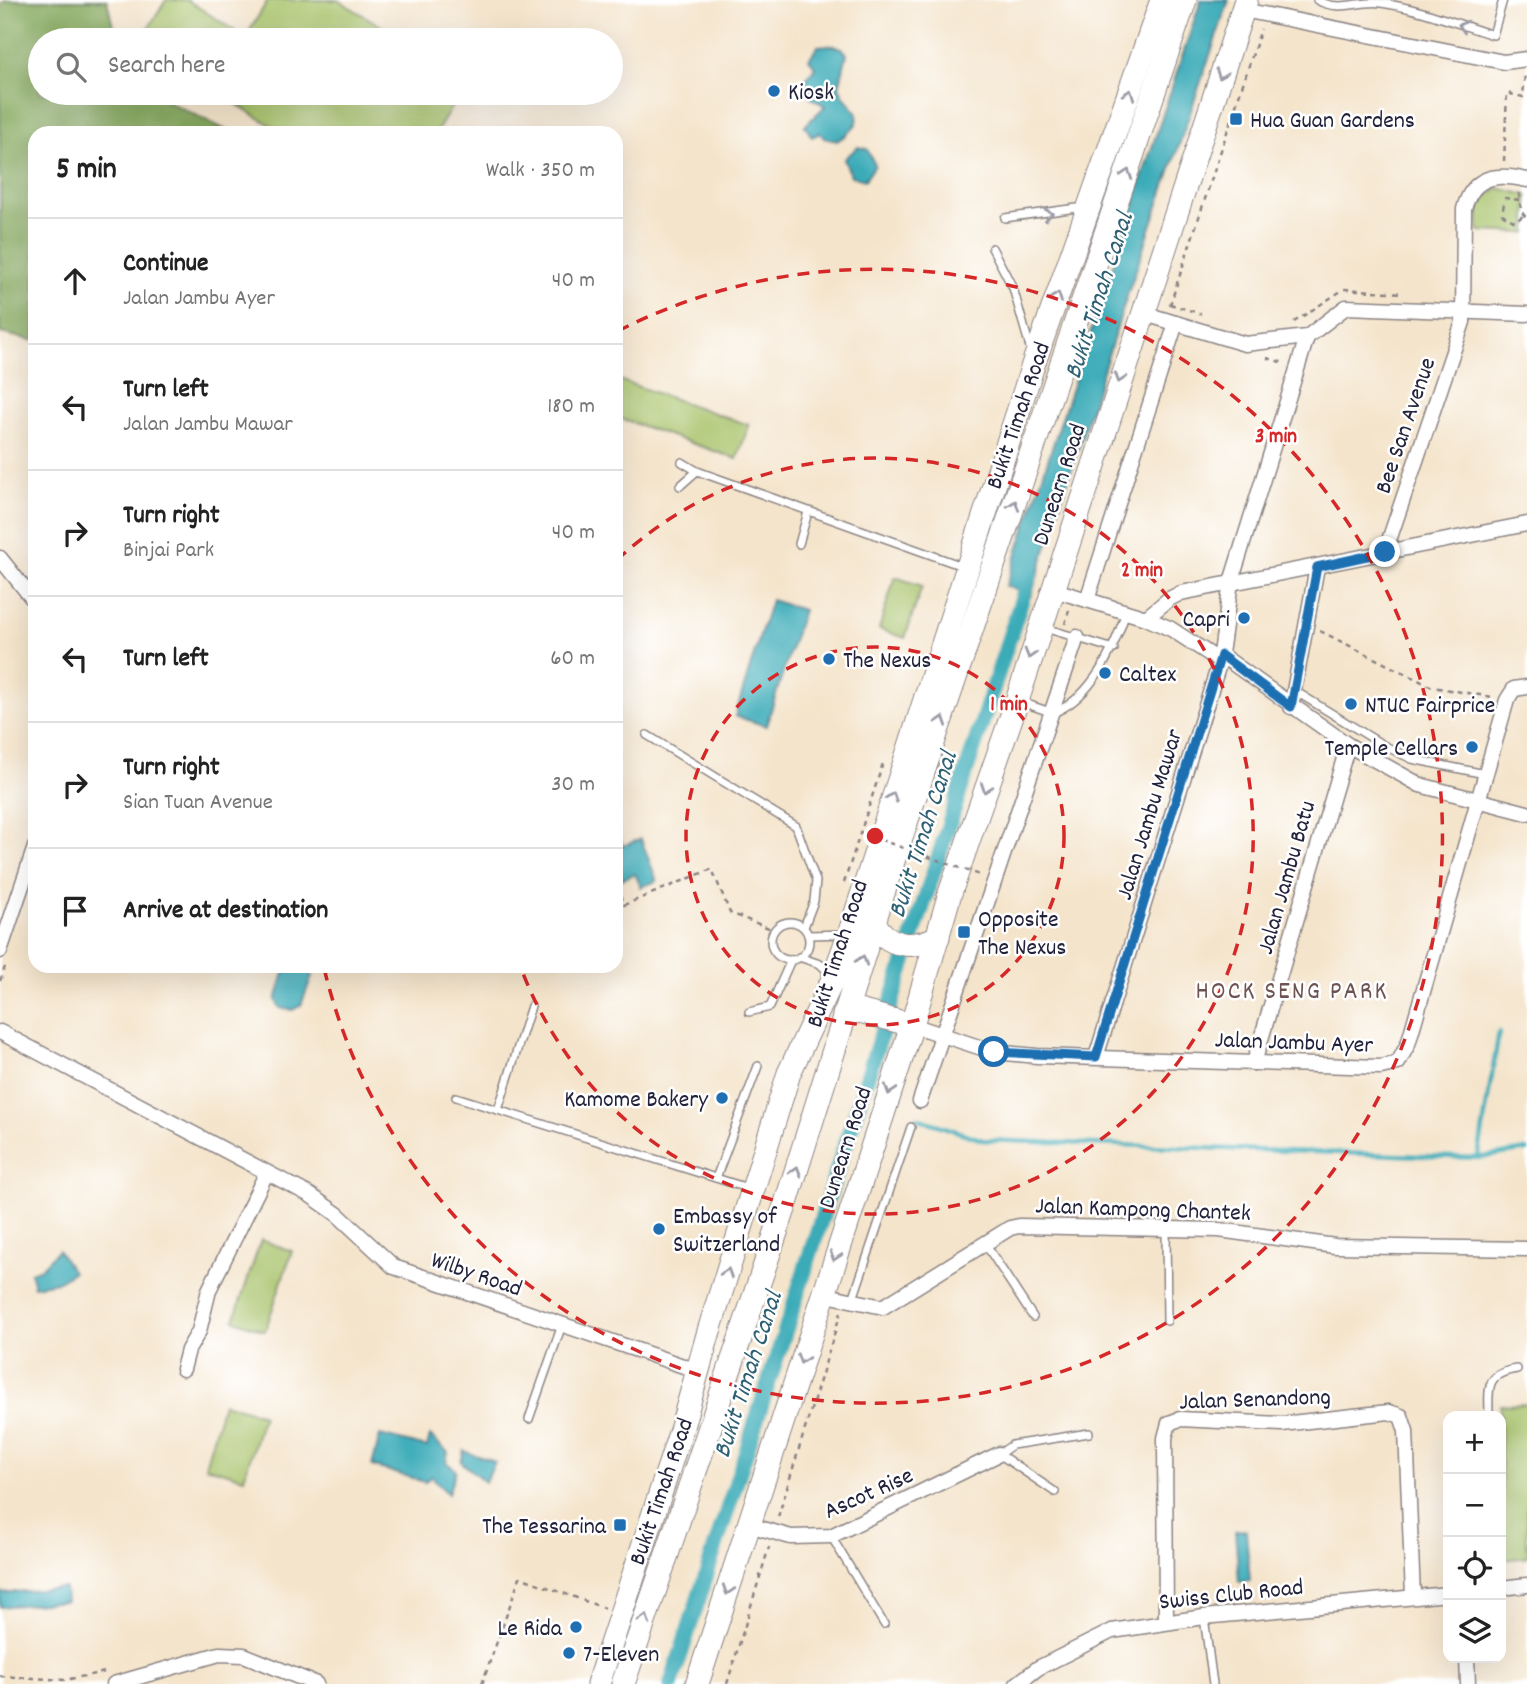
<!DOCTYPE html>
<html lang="en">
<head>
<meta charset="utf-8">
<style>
  :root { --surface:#fff; --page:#f6f6f6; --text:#222; --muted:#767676; --line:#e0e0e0 }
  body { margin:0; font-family:Dekko,sans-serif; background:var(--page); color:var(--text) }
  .controls { position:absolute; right:21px; bottom:21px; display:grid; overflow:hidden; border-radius:14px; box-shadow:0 7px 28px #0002 }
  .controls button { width:63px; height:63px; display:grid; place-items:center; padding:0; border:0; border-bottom:2px solid var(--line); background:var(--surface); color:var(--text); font:35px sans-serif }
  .stop { position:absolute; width:21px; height:21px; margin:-16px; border:5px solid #1f6fb2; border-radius:50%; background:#fff }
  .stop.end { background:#1f6fb2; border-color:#fff; box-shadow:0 2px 7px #0008 }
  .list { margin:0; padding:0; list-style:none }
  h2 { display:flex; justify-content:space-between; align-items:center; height:91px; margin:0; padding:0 28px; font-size:30px }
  h2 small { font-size:23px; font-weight:400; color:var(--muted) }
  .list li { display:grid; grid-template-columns:46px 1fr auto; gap:21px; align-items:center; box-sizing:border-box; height:126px; padding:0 28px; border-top:2px solid var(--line) }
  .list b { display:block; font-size:26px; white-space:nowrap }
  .list p { margin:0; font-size:23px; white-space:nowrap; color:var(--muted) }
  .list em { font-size:23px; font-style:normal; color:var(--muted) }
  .icon { flex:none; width:38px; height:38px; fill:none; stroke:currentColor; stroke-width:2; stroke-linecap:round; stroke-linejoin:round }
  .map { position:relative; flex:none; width:1527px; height:1684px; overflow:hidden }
  .search { position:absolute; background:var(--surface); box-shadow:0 7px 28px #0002; left:28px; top:28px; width:595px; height:77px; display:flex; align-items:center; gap:18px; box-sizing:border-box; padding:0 24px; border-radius:38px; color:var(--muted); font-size:26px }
  .panel { position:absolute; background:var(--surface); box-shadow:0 7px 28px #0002; left:28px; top:126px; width:595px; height:847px; border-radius:21px }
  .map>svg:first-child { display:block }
  .green { fill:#a7c269; stroke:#647252; stroke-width:2 }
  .forest { fill:#85a85d; stroke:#54654c; stroke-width:2 }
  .water { fill:#3babb8; stroke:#2e667a; stroke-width:2 }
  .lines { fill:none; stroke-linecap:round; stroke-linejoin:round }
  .stream { stroke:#3babb8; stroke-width:4.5 }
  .canal { stroke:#3babb8; stroke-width:16 }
  .service-casing { stroke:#8b8383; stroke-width:10 }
  .minor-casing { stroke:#8b8383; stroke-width:17 }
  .trunk-casing { stroke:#8b8383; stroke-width:25 }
  .path { stroke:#8b8383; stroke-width:2.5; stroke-dasharray:5 5; stroke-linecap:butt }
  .service { stroke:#fff; stroke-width:7 }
  .minor { stroke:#fff; stroke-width:14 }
  .trunk { stroke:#fff; stroke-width:23 }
  .path-bridge { stroke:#8b8383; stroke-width:2.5; stroke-dasharray:5 5; stroke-linecap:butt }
  .oneway { stroke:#9c9ca7 }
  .route { stroke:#1f6fb2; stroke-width:9 }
  .ring { fill:none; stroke:#d62828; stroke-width:3.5; stroke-dasharray:12 9 }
  .poi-dot { fill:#1f6fb2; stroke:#fff; stroke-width:2.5 }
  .labels { text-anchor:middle; stroke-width:5; stroke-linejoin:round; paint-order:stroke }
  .poi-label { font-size:24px; fill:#22223b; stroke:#fff; text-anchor:start }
  .street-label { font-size:24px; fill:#22223b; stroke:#fff }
  .water-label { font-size:26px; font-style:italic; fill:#2d6073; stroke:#fff }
  .neighbourhood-label { font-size:26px; letter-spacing:2px; fill:#6d5452; stroke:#fff }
  .centre { fill:#d62828; stroke:#fff; stroke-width:3.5 }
  .ring-label { font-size:21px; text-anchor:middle; font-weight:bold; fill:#d62828; stroke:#fff; stroke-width:5; stroke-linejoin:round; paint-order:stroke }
</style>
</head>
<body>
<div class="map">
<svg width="1527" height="1684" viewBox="0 0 1527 1684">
  <rect width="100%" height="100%" fill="#fff"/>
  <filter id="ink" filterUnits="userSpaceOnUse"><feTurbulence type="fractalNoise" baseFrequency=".0143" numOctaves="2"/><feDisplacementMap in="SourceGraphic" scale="14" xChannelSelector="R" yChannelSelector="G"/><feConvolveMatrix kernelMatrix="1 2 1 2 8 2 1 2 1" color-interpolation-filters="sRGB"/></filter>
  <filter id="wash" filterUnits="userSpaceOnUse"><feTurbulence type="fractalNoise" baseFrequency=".00686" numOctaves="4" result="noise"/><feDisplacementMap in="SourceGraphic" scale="28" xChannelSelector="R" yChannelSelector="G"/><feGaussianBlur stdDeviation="1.57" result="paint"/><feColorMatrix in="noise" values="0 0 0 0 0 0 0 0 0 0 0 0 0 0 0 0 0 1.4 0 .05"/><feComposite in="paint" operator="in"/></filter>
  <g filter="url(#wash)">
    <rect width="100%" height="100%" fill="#f4e4cb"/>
    <g class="green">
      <polygon points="166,0 187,0 235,31 229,40 141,40"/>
      <polygon points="268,0 338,0 404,40 244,40"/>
      <polygon points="218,93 460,93 436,133 284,133"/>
      <polygon points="1498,188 1527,195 1527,233 1478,231 1479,203"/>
      <polygon points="616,379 749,425 737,459 616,417"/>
      <polygon points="895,577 922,586 905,638 879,629"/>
      <polygon points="261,1240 292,1251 265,1331 234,1320"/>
      <polygon points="223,1403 263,1415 244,1478 205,1466"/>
      <polygon points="1527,1404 1527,1557 1503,1560 1500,1405"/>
    </g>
    <polygon class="forest" points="6,0 107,0 116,40 40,40 40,93 151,93 232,133 35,133 35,341 0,333 0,5"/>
    <g class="water">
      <polygon points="1201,0 1229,0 1126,299 1031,596 1006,586"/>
      <path d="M830,45l12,3 5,6 -8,33c11,26 37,28 -2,54l-13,-3 -4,-5 -8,4 -7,-11 20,-20 -15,-9 -5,-16 10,-14 -6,-8 9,-13z"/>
      <polygon points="858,147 867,149 875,165 865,180 851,176 844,159"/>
      <polygon points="771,600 803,610 766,726 735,716"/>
      <polygon points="616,828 623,846 641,839 657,881 641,887 635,874 617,881"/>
      <polygon points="286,966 308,966 312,976 301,1005 293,1010 280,1008 276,1000"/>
      <polygon points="58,1250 73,1272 57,1282 34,1286 30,1272 41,1268"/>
      <polygon points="380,1435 427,1447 430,1436 448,1452 446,1462 456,1470 448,1494 431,1476 425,1482 372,1466"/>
      <polygon points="464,1451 495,1462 485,1482 461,1462"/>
      <polygon points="1246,1530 1250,1581 1239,1582 1235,1531"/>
      <polygon points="65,1588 66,1601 0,1607 0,1593"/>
    </g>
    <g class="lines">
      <g class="stream">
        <polyline points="917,1118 983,1140 1478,1158 1527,1150"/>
        <polyline points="1478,1158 1499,1032"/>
      </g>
      <polyline class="canal" points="671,1684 1030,574"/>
    </g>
  </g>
  <g filter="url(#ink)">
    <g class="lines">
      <defs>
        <g id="service">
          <path d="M1317,0c23,13 41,0 64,3 38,5 76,21 112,32l10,-35"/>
          <polyline points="1005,218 1084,207"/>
          <polyline points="992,248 1013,288 1031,351"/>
          <polyline points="682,462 697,471 965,567"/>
          <polyline points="680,486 697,471"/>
          <polyline points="799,544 808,512"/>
          <polyline points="1045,628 1114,649"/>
          <polyline points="1295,691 1383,745 1412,759 1485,774"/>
          <path d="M1021,702l32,11c40,-16 61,-64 73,-101"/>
          <polyline points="647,735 796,826 816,881 814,901 804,927"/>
          <circle cx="790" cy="941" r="19"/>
          <polyline points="808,935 845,934"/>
          <polyline points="799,957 820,964 830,974"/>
          <polyline points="749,1012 770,1007 791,960"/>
          <polyline points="456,1097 751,1189"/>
          <polyline points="498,1110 531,1006"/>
          <polyline points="716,1178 758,1066"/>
          <polyline points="1166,1229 1167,1321"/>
          <polyline points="986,1245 1033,1317"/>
          <polyline points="852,1302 911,1127"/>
          <path d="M1489,1416c0,-27 -5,-42 28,-47"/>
          <polyline points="529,1419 562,1325"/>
          <polyline points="1055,1492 999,1454 1012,1445 1089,1433"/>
          <polyline points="831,1536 884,1624"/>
          <polyline points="1204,1617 1213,1684"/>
        </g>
        <g id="minor">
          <polyline points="1243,10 1504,62 1527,59"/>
          <polyline points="1142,313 1245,344 1307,337 1346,307 1527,314"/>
          <path d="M1385,552l78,-230 1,-113c9,-34 33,-36 63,-29"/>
          <polyline points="0,558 35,602"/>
          <polyline points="1051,589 1146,618 1171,629 1220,661"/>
          <polyline points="1087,600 1176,323"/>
          <polyline points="1146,618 1169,599 1181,593 1527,524"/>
          <polyline points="1221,655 1348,745 1420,785 1527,813"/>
          <polyline points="1291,707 1317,567"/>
          <polyline points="0,951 35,847"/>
          <polyline points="912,1025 994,1052 1037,1056 1381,1067 1398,1063 1408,1044 1507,700 1514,689 1527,687"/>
          <polyline points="0,1032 310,1195 337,1214 394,1267 698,1371"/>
          <polyline points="1096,1057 1220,661 1231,582 1307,337"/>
          <polyline points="1254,1063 1348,745"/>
          <polyline points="920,1101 1077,637"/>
          <polyline points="822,1294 883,1307 1010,1228 1019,1226 1219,1230 1335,1246 1527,1249"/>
          <polyline points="183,1369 188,1350 199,1331 209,1290 266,1174"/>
          <polyline points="749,1525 791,1537 831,1536 999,1454"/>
          <polyline points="1501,1588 1527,1585"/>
          <polyline points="1166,1622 1165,1438 1169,1423 1180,1419 1282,1424 1389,1412 1401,1416 1406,1431 1413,1596"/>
          <polyline points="1467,1658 1468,1684"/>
          <polyline points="114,1684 219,1654 244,1655 316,1684"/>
          <polyline points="1017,1684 1038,1668 1112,1631 1204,1617 1448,1594"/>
        </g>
        <g id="trunk">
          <path d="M874,922c13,26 40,27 64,15"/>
          <polyline points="844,1015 859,1011 912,1025"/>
          <polyline points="598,1684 682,1427 709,1331 789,1073 832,981 850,932 1034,362 1162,0"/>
          <polyline points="623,1684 787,1200 895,855 1185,0"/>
          <polyline points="697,1684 912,1025 950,893 1017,701 1246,0"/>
        </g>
      </defs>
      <use href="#service" class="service-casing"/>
      <use href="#minor" class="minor-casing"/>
      <use href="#trunk" class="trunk-casing"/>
      <g class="path">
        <polyline points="1504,161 1507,93 1523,97 1525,73"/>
        <polyline points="1519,193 1521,211 1527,219"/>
        <polyline points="1519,200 1505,198 1502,214 1515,222 1524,215"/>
        <polyline points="1170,304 1201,314"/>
        <polyline points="1170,305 1261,29"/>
        <polyline points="1294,322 1344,289 1403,293"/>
        <polyline points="1267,358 1284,363"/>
        <polyline points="1065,624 1069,610"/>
        <polyline points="1320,631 1432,687 1492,697"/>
        <polyline points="844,883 884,760"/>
        <polyline points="616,886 624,905 712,869 730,913 774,930"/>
        <polyline points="0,981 6,964"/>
        <polyline points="778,1517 841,1312"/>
        <polyline points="0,1676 65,1680 105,1672"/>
        <polyline points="482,1684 520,1577 604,1608"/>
        <polyline points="727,1684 769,1547"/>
      </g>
      <use href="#service" class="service"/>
      <use href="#minor" class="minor"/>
      <use href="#trunk" class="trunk"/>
      <polyline class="path-bridge" points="861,833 980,875"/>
    </g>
    <defs><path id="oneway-chevron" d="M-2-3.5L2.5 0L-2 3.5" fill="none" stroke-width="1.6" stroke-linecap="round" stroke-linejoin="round" transform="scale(1.75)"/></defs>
    <g class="oneway">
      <use href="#oneway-chevron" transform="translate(1463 26) rotate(-163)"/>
      <use href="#oneway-chevron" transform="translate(1221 74) rotate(109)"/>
      <use href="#oneway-chevron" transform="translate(1129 94) rotate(-71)"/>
      <use href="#oneway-chevron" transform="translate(1127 174) rotate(-71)"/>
      <use href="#oneway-chevron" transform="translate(1048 214) rotate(-8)"/>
      <use href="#oneway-chevron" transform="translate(1057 297) rotate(-70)"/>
      <use href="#oneway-chevron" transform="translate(1120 378) rotate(108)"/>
      <use href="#oneway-chevron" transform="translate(1014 505) rotate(-71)"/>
      <use href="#oneway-chevron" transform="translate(1030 654) rotate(106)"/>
      <use href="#oneway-chevron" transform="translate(942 721) rotate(-72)"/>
      <use href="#oneway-chevron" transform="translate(986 788) rotate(109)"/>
      <use href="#oneway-chevron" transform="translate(892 797) rotate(-72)"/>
      <use href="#oneway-chevron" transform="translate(862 960) rotate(-72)"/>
      <use href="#oneway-chevron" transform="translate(890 1090) rotate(108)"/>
      <use href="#oneway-chevron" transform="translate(796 1171) rotate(-73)"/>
      <use href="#oneway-chevron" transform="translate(835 1256) rotate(108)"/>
      <use href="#oneway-chevron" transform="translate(727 1273) rotate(-72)"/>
      <use href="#oneway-chevron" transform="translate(802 1359) rotate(108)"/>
      <use href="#oneway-chevron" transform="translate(728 1590) rotate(108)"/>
      <use href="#oneway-chevron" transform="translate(645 1619) rotate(-72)"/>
    </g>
  </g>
  <g class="lines" filter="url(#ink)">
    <polyline class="route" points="994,1052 1096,1057 1221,655 1291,707 1317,567 1385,552"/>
  </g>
  <g class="ring">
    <circle cx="875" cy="836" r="189"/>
    <path d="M617 560A378 378 0 1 1 521 968"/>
    <path d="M618 331A567 567 0 1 1 324 968"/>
  </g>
  <g class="poi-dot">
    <circle cx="774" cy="91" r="7"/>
    <rect x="1229" y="112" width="14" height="14" rx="3.5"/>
    <circle cx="1244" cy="618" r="7"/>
    <circle cx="829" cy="659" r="7"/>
    <circle cx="1105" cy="673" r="7"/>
    <circle cx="1351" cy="704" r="7"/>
    <circle cx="1472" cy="747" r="7"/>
    <rect x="957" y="925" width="14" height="14" rx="3.5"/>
    <circle cx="722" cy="1098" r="7"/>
    <circle cx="659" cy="1229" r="7"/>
    <rect x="613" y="1518" width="14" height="14" rx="3.5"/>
    <circle cx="576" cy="1627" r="7"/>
    <circle cx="569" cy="1653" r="7"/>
  </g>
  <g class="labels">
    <g class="poi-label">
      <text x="788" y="99">Kiosk</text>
      <text x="1250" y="127">Hua Guan Gardens</text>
      <text x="1230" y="626" text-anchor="end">Capri</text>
      <text x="843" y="667">The Nexus</text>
      <text x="1119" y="681">Caltex</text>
      <text x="1365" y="712">NTUC Fairprice</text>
      <text x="1458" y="755" text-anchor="end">Temple Cellars</text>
      <text x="978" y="926">Opposite<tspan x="978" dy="28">The Nexus</tspan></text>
      <text x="708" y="1106" text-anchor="end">Kamome Bakery</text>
      <text x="673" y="1223">Embassy of<tspan x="673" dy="28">Switzerland</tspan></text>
      <text x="606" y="1533" text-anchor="end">The Tessarina</text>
      <text x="562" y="1635" text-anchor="end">Le Rida</text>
      <text x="583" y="1661">7-Eleven</text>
    </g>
    <g class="street-label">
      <text transform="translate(1017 415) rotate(-71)" y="8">Bukit Timah Road</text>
      <text transform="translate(1404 425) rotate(-71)" y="8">Bee San Avenue</text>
      <text transform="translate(1058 484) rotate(-72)" y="8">Dunearn Road</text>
      <text transform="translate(1148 814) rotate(-73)" y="8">Jalan Jambu Mawar</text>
      <text transform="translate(1285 877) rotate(-74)" y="8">Jalan Jambu Batu</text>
      <text transform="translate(836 953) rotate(-72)" y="8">Bukit Timah Road</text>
      <text transform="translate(1294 1041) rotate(2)" y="8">Jalan Jambu Ayer</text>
      <text transform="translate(844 1147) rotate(-72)" y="8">Dunearn Road</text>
      <text transform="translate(1143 1208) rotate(2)" y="8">Jalan Kampong Chantek</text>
      <text transform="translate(477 1273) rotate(19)" y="8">Wilby Road</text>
      <text transform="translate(1255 1398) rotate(-2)" y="8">Jalan Senandong</text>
      <text transform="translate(660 1491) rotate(-71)" y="8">Bukit Timah Road</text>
      <text transform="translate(868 1492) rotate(-24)" y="8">Ascot Rise</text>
      <text transform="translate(1231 1593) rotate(-6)" y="8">Swiss Club Road</text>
    </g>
    <g class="water-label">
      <text transform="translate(1097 295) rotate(-72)" y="9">Bukit Timah Canal</text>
      <text transform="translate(921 834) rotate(-72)" y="9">Bukit Timah Canal</text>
      <text transform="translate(746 1374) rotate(-72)" y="9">Bukit Timah Canal</text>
    </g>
    <g class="neighbourhood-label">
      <text x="1292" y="998">HOCK SENG PARK</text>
    </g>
  </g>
  <circle cx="875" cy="836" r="10" class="centre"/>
  <g class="ring-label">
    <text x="1276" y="442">3 min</text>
    <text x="1142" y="576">2 min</text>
    <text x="1009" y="710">1 min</text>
  </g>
</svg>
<div class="controls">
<button>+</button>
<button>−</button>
<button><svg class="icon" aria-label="locate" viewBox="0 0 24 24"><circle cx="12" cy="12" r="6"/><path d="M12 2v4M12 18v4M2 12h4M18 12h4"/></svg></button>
<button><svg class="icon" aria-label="layers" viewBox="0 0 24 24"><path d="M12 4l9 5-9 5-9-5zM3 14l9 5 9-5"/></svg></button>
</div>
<div class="stop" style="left:994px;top:1052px"></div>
<div class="stop end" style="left:1385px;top:552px"></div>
<div class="search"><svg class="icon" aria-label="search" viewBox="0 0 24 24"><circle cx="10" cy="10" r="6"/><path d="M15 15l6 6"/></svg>Search here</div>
<section class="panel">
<h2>5 min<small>Walk · 350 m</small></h2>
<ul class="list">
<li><svg class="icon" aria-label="ahead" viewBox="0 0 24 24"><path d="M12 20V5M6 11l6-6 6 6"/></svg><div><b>Continue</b><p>Jalan Jambu Ayer</p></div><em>40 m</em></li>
<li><svg class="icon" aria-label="left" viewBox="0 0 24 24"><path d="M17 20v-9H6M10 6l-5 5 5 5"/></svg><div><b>Turn left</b><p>Jalan Jambu Mawar</p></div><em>180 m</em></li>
<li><svg class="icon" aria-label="right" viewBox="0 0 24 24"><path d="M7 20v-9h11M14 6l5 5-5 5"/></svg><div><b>Turn right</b><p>Binjai Park</p></div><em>40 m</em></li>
<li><svg class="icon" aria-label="left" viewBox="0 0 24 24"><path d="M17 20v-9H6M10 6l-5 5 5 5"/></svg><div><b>Turn left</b></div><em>60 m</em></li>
<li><svg class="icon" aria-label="right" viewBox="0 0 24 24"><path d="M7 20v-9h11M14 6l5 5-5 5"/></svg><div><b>Turn right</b><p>Sian Tuan Avenue</p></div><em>30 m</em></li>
<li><svg class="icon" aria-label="arrive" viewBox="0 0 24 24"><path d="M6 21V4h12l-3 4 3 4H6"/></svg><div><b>Arrive at destination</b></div></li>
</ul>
</section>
</div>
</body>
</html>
